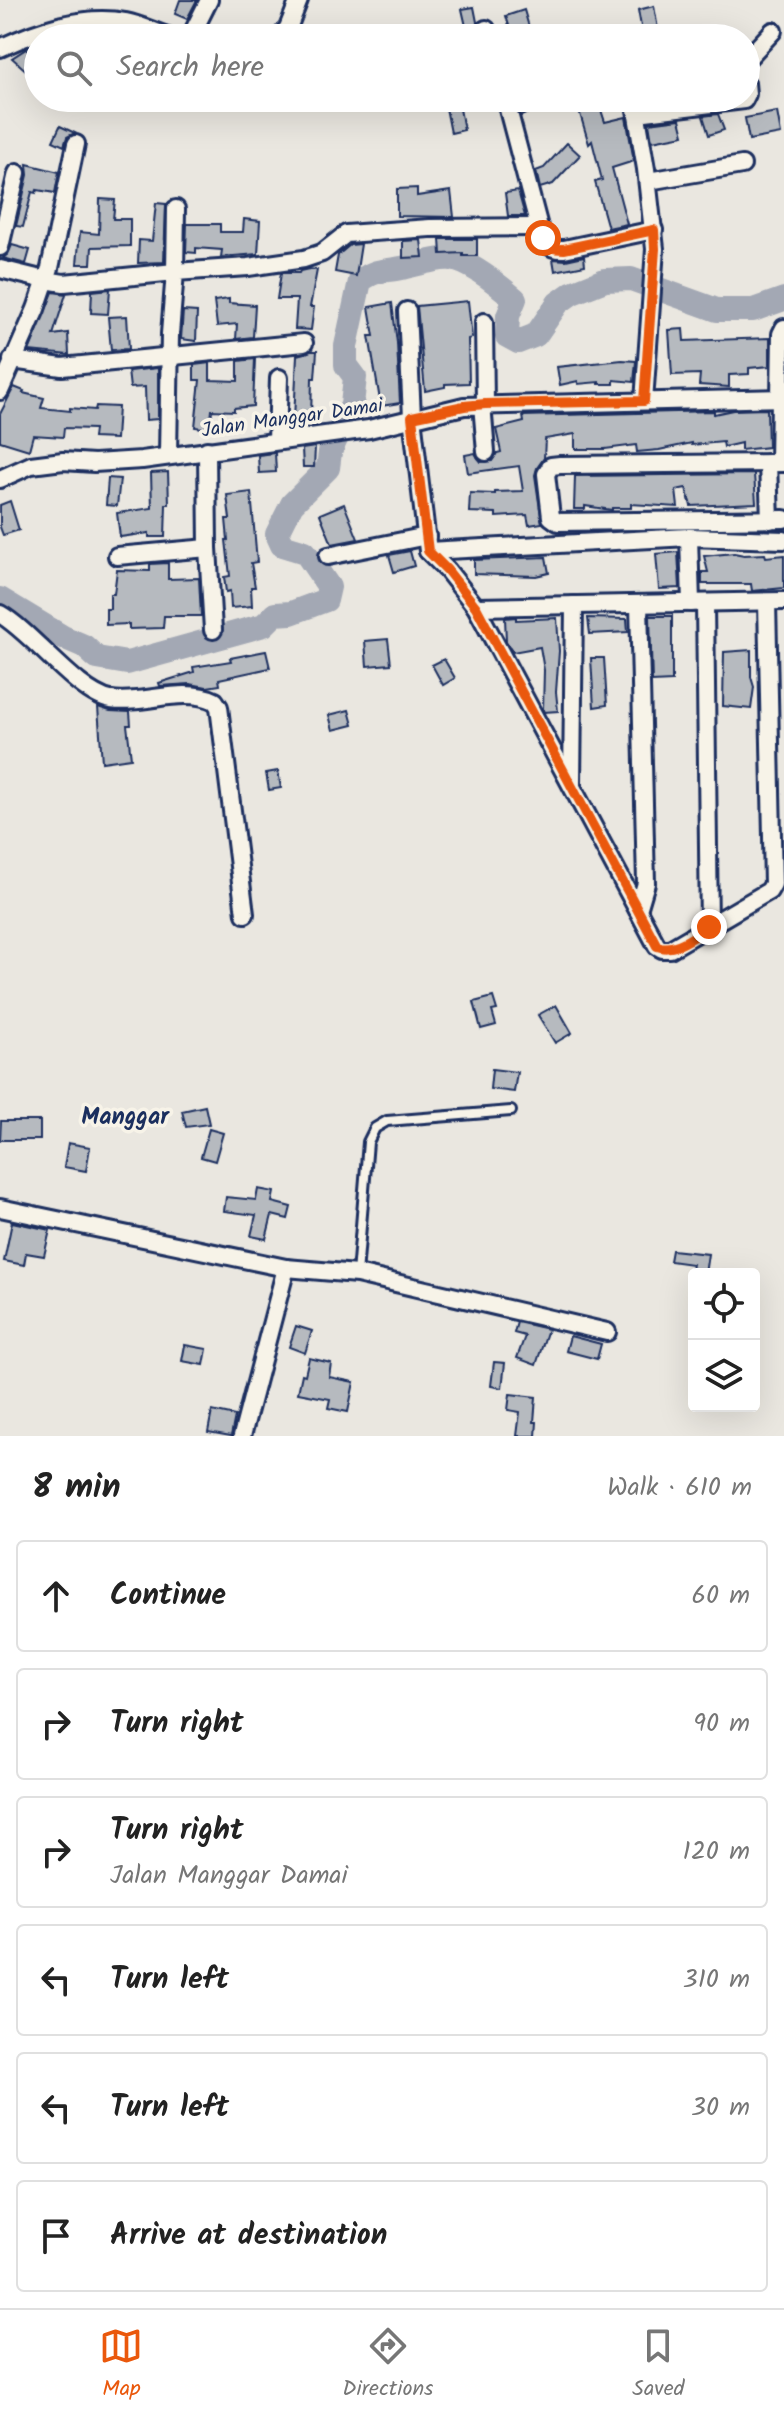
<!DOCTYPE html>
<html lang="en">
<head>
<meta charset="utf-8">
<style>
  :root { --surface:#fff; --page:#f2f2f2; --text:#222; --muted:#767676; --line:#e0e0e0; --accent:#ea580c }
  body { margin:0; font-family:Kalam,sans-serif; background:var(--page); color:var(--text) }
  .controls { position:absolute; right:24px; bottom:24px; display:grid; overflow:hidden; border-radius:8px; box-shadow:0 8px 32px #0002 }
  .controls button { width:72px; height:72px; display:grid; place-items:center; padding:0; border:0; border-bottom:2px solid var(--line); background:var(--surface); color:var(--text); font:40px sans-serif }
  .stop { position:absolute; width:24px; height:24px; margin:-18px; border:6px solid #ea580c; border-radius:50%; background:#fff }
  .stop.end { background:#ea580c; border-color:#fff; box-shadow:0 2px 8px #0008 }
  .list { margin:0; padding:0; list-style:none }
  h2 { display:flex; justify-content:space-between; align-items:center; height:104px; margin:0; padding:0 32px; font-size:34px }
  h2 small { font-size:26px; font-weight:400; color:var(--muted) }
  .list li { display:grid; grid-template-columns:52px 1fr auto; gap:24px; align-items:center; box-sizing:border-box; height:112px; margin:0 16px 16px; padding:0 16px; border:2px solid var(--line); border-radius:8px }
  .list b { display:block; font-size:30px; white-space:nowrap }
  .list p { margin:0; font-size:26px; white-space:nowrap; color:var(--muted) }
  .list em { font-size:26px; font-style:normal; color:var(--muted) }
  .icon { flex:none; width:44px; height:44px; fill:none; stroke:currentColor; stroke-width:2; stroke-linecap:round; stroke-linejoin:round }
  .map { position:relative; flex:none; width:784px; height:1436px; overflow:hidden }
  .search { position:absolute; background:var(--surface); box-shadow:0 8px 32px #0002; left:24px; right:24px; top:24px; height:88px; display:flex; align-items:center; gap:20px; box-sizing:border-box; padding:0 28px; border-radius:44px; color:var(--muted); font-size:30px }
  .sheet { height:872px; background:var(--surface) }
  nav { display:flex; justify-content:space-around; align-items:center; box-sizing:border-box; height:112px; border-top:2px solid var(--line); background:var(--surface); font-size:22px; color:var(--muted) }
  nav a { display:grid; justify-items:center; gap:4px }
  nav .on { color:var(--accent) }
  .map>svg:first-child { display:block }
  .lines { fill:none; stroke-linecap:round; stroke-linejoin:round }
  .river { stroke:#a3a8b4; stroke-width:24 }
  .building { fill:#b6babf; stroke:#1b2f5e; stroke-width:2 }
  .lane-casing { stroke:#1b2f5e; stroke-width:14 }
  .street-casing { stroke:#1b2f5e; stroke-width:22 }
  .lane { stroke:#f7f3e8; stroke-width:8 }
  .street { stroke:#f7f3e8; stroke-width:16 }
  .route { stroke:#ea580c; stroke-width:10 }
  .labels { text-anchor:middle; stroke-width:7; stroke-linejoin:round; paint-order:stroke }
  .street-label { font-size:20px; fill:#1b2f5e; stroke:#f7f3e8 }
  .quarter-label { font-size:24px; font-weight:bold; fill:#1b2f5e; stroke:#f7f3e8 }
</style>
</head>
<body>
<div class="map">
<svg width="784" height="1436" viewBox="0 0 784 1436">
  <rect width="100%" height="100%" fill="#eae7e0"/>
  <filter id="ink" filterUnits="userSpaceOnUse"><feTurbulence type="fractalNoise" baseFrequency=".0125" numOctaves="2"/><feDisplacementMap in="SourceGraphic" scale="16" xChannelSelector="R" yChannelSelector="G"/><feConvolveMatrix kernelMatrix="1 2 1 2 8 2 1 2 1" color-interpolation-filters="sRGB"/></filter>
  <g filter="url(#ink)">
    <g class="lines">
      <path class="river" d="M0,599l63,38 21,9 13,12 30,5 137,-38 11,-11 16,-1 35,-13 3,-13 -24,-35 -23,-7 -5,-11 15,-30 36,-36 2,-16 22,-47 3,-28 -9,-12v-19l14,-65c16,-12 22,-9 41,-13 12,-2 38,-11 50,-9 20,3 49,27 64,40l-7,17 -1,20 11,6 18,-7 22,-32 14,-10 33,-13 26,-1 86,31h36l31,-11"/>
    </g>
    <g class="building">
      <polygon points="180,0 197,0 187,19 175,14"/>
      <polygon points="654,6 658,29 642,32 638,10"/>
      <polygon points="474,7 477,22 476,33 468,35 462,9"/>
      <polygon points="524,10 529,27 521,30 524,38 513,38 506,16"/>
      <polygon points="26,49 38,61 38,81 12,58"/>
      <polygon points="444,98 458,98 464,130 451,133"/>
      <polygon points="522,98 562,98 521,116 517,100"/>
      <polygon points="598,101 605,122 626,117 634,161 612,168 627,224 608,228 595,182 602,180 592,141 589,144 578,107"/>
      <polygon points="777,112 781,134 749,140 745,118"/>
      <polygon points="718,114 724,130 709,135 703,116"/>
      <polygon points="680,119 684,135 652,141 649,123"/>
      <polygon points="60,126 75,133 67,137 64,146 53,141"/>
      <polygon points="567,143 580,155 553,184 540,188 536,171 544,168"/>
      <polygon points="27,164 59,172 55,193 37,190 36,193 32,192 23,227 16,226 28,175"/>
      <polygon points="417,188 417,196 451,191 454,217 397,216 397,189"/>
      <polygon points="518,191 525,216 508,216 505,193"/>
      <polygon points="100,199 115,200 113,219 130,219 130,246 92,247 91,264 77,264 80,232 99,234"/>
      <polygon points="156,203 166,204 164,262 138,263 139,240 152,241"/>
      <polygon points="244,219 260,221 258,254 221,257 222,250 196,248 196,253 186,252 187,224 220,224 220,232 243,232"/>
      <polygon points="440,239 477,239 477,256 463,256 463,253 441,254"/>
      <polygon points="421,240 423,257 403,258 403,241"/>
      <polygon points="361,244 356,276 335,272 338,255 350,245"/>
      <polygon points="12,245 30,250 26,264 3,258 8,254"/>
      <polygon points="584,256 585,265 555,271 553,259 566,260"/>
      <polygon points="309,269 317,270 310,307 314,307 311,330 295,329 297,299 277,299 281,273 299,273 300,271"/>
      <polygon points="110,289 108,314 91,313 92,291"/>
      <polygon points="53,292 66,294 53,335 68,333 69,355 29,351"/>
      <polygon points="229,299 229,303 255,305 253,337 236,339 237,324 217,326 214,301"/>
      <polygon points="468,301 472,338 468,339 469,383 445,384 445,387 425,391 417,306"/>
      <polygon points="392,303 397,343 400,403 381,406 369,336 374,336 369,307"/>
      <polygon points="183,311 197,312 196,341 181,339"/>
      <polygon points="127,316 129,349 111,350 108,317"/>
      <polygon points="683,329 684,341 770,338 770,366 749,368 749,374 729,375 729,387 699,385 700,374 672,375 669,330"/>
      <polygon points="311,351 317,351 315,378 312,378 311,420 294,420 297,355"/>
      <polygon points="255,359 253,406 234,408 234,411 212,410 210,429 195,427 200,380 194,380 194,365 210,363 210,380 238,381 238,361"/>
      <polygon points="622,360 636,361 634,382 614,380 614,384 599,384 599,382 578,384 578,381 560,385 557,367"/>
      <polygon points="158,368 158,419 146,420 145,387 130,388 128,371"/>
      <polygon points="14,387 24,391 23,393 44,398 41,408 70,411 70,408 95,410 96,406 118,407 116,439 93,438 94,429 64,428 63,437 33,435 29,450 0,441 0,414"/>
      <polygon points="767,409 768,447 741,450 741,443 724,447 723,442 692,445 692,443 659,450 637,452 636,445 605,449 575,449 575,434 545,439 544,458 537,468 535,475 542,523 529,525 527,515 496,517 496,513 469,512 470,493 495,494 495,492 523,491 519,466 468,473 465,455 475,453 481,462 492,461 497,453 501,452 496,429 524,422 523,416 714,411 714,414 733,410"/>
      <polygon points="315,447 314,467 303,467 302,449"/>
      <polygon points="275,453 276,472 259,473 258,455"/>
      <polygon points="168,472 169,504 166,504 165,537 149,537 149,533 120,537 117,513 152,508 151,473"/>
      <polygon points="754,474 756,503 691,506 686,488 676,490 678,507 631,504 631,508 612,508 612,510 585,506 585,509 574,509 575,476"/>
      <polygon points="108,478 120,479 117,506 106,505"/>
      <polygon points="251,492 257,562 251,563 255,587 251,587 252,606 231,608 230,591 226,592 224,577 230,576 226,540 228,540 226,519 230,519 227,495"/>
      <polygon points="10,501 19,530 3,535 0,527 0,505"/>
      <polygon points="344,504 358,539 332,544 320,514"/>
      <polygon points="410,551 414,566 394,572 389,555"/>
      <polygon points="678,552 680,588 659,589 656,554"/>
      <polygon points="734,553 744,555 765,554 766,557 784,555 784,588 752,591 751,584 702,584 702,572 708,572 704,556"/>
      <polygon points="546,557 549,573 536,576 474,574 474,560"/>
      <polygon points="168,563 168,579 199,578 201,616 164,616 163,628 129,629 129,624 106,625 106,609 110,609 110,594 114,594 117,570 150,571 150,564"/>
      <polygon points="650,616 672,616 672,681 652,682"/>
      <polygon points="516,617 516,620 557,618 559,651 556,692 558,711 544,712 543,710 544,670 540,647 513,652 506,641 505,618"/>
      <polygon points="588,618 627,619 628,632 590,634"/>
      <polygon points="388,639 391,664 367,666 365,641"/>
      <polygon points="751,650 751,677 754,687 751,709 723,706 724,652"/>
      <polygon points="266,651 270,668 219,679 220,685 207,687 190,684 160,686 159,683 194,672 193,667 231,661 230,658"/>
      <polygon points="591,658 604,658 607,705 594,707"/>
      <polygon points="444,659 455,678 443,685 432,665"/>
      <polygon points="98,707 110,711 130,712 131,725 127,725 131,758 102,762"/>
      <polygon points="349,710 353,725 333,730 329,715"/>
      <polygon points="278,771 281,788 269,790 266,773"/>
      <polygon points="493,997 497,1010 492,1011 496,1025 481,1029 474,1002"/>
      <polygon points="556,1005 572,1033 555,1043 538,1015"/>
      <polygon points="492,1069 517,1072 514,1092 490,1089"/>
      <polygon points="205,1106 209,1124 186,1127 182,1111"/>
      <polygon points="1,1121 40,1121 40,1140 0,1140"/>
      <polygon points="209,1129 223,1133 215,1161 201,1157"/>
      <polygon points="68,1143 90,1147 86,1171 64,1167"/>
      <polygon points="258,1189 274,1192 272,1202 291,1207 288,1219 272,1215 266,1239 251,1236 256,1215 224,1211 226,1197 256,1200"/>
      <polygon points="12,1222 50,1230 44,1256 26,1253 24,1265 4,1261"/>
      <polygon points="672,1250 708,1254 705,1274 690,1274 692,1264 670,1261"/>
      <polygon points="517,1322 548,1329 536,1365 517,1358 525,1336 514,1333"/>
      <polygon points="296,1326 312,1331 305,1353 289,1347"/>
      <polygon points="570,1336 601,1344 597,1359 566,1351"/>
      <polygon points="185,1345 207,1349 204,1365 182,1361"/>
      <polygon points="309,1358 331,1363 329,1377 354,1382 348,1412 328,1408 330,1399 298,1393 302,1374 305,1375"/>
      <polygon points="494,1362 505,1363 502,1388 491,1386"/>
      <polygon points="510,1394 536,1397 534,1422 537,1422 536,1436 517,1436 520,1412 508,1410"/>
      <polygon points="212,1411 235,1416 231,1436 208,1432"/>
    </g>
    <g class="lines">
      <defs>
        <polyline id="lane" points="357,1274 368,1142 375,1128 387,1121 511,1111"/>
        <g id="street">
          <polyline points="486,29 489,38"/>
          <polyline points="190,38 209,0"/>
          <polyline points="279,38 288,28 299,0"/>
          <path d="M0,48c39,-18 83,-34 126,-26 16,3 32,12 48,16"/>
          <polyline points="746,60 773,31"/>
          <path d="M505,98l34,129c5,14 8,23 25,22l90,-19"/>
          <polyline points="634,98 646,169 655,249 644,401"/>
          <polyline points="637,113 744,100 747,94 746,83"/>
          <polyline points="648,181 742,165"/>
          <polyline points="0,247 17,173"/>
          <polyline points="0,269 45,280 64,283 175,272 176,209"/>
          <polyline points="407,311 412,417 428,551 447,570 476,607 657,946 662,949 670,949 769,891 773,884 767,602"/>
          <polyline points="484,322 485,404"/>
          <polyline points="12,360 62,367 304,343"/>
          <polyline points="0,391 36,309 50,268 76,144"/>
          <polyline points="482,404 486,452"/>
          <polyline points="277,440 279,378"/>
          <polyline points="207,450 208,548 213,630"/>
          <polyline points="168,455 170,334 175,272 248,267 304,259 322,253 346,234 430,228 539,227"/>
          <polyline points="779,462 781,334 784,328"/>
          <polyline points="768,463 770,520"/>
          <polyline points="784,463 560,465 551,466 546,474 551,517 558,522 784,519"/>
          <polyline points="0,479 31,465 63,461 94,463 142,460 369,429 464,406 784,398"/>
          <polyline points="689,537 691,603"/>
          <polyline points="428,551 689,537 784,540"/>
          <polyline points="117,556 208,548"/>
          <polyline points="328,556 427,536"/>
          <polyline points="705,603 709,927"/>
          <polyline points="476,607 784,601"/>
          <path d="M0,614c33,19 78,80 111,86 33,5 72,-14 104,1l4,6 26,207"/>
          <polyline points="572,784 574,605"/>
          <polyline points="638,910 646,883 639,604"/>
          <polyline points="0,1208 286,1268 357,1274 607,1332"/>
          <polyline points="242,1436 286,1268"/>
        </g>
      </defs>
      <use href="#lane" class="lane-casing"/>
      <use href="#street" class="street-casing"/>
      <use href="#lane" class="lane"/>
      <use href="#street" class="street"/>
    </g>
  </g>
  <g class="lines" filter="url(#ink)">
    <path class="route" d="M543,238c6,10 10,11 21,11l90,-19 1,19 -11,152 -159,3 -21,2 -52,11 16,134 19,19 29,37 181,339c17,7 37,-10 52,-19"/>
  </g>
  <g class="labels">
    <g class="street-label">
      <text transform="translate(292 417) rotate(-8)" y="7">Jalan Manggar Damai</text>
    </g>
    <g class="quarter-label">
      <text x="125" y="1124">Manggar</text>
    </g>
  </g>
</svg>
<div class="controls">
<button><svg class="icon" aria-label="locate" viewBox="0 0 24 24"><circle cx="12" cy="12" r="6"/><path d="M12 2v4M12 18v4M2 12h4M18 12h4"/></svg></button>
<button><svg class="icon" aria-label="layers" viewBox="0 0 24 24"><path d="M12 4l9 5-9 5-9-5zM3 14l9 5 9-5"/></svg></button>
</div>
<div class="stop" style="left:543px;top:238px"></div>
<div class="stop end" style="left:709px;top:927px"></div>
<div class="search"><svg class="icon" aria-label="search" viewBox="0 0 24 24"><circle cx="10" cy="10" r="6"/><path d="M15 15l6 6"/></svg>Search here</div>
</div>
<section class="sheet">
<h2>8 min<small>Walk · 610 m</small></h2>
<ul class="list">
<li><svg class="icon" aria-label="ahead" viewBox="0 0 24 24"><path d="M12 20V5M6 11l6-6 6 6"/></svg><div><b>Continue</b></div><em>60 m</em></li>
<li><svg class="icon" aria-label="right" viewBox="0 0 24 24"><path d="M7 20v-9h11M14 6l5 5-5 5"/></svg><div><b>Turn right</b></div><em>90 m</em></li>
<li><svg class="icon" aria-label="right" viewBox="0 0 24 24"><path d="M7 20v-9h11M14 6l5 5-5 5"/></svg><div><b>Turn right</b><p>Jalan Manggar Damai</p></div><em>120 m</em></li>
<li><svg class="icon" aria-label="left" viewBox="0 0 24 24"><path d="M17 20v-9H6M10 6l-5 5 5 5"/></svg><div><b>Turn left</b></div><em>310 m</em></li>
<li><svg class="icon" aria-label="left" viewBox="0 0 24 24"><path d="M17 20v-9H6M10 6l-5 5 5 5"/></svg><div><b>Turn left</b></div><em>30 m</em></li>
<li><svg class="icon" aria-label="arrive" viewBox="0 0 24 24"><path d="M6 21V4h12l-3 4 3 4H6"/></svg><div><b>Arrive at destination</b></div></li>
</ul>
</section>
<nav>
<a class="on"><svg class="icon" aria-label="map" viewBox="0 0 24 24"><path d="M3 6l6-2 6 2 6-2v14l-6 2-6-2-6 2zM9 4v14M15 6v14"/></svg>Map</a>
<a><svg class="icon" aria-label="directions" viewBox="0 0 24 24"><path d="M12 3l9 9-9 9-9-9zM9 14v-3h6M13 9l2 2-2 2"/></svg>Directions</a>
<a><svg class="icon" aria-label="saved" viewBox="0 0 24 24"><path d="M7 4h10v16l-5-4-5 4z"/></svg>Saved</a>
</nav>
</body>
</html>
